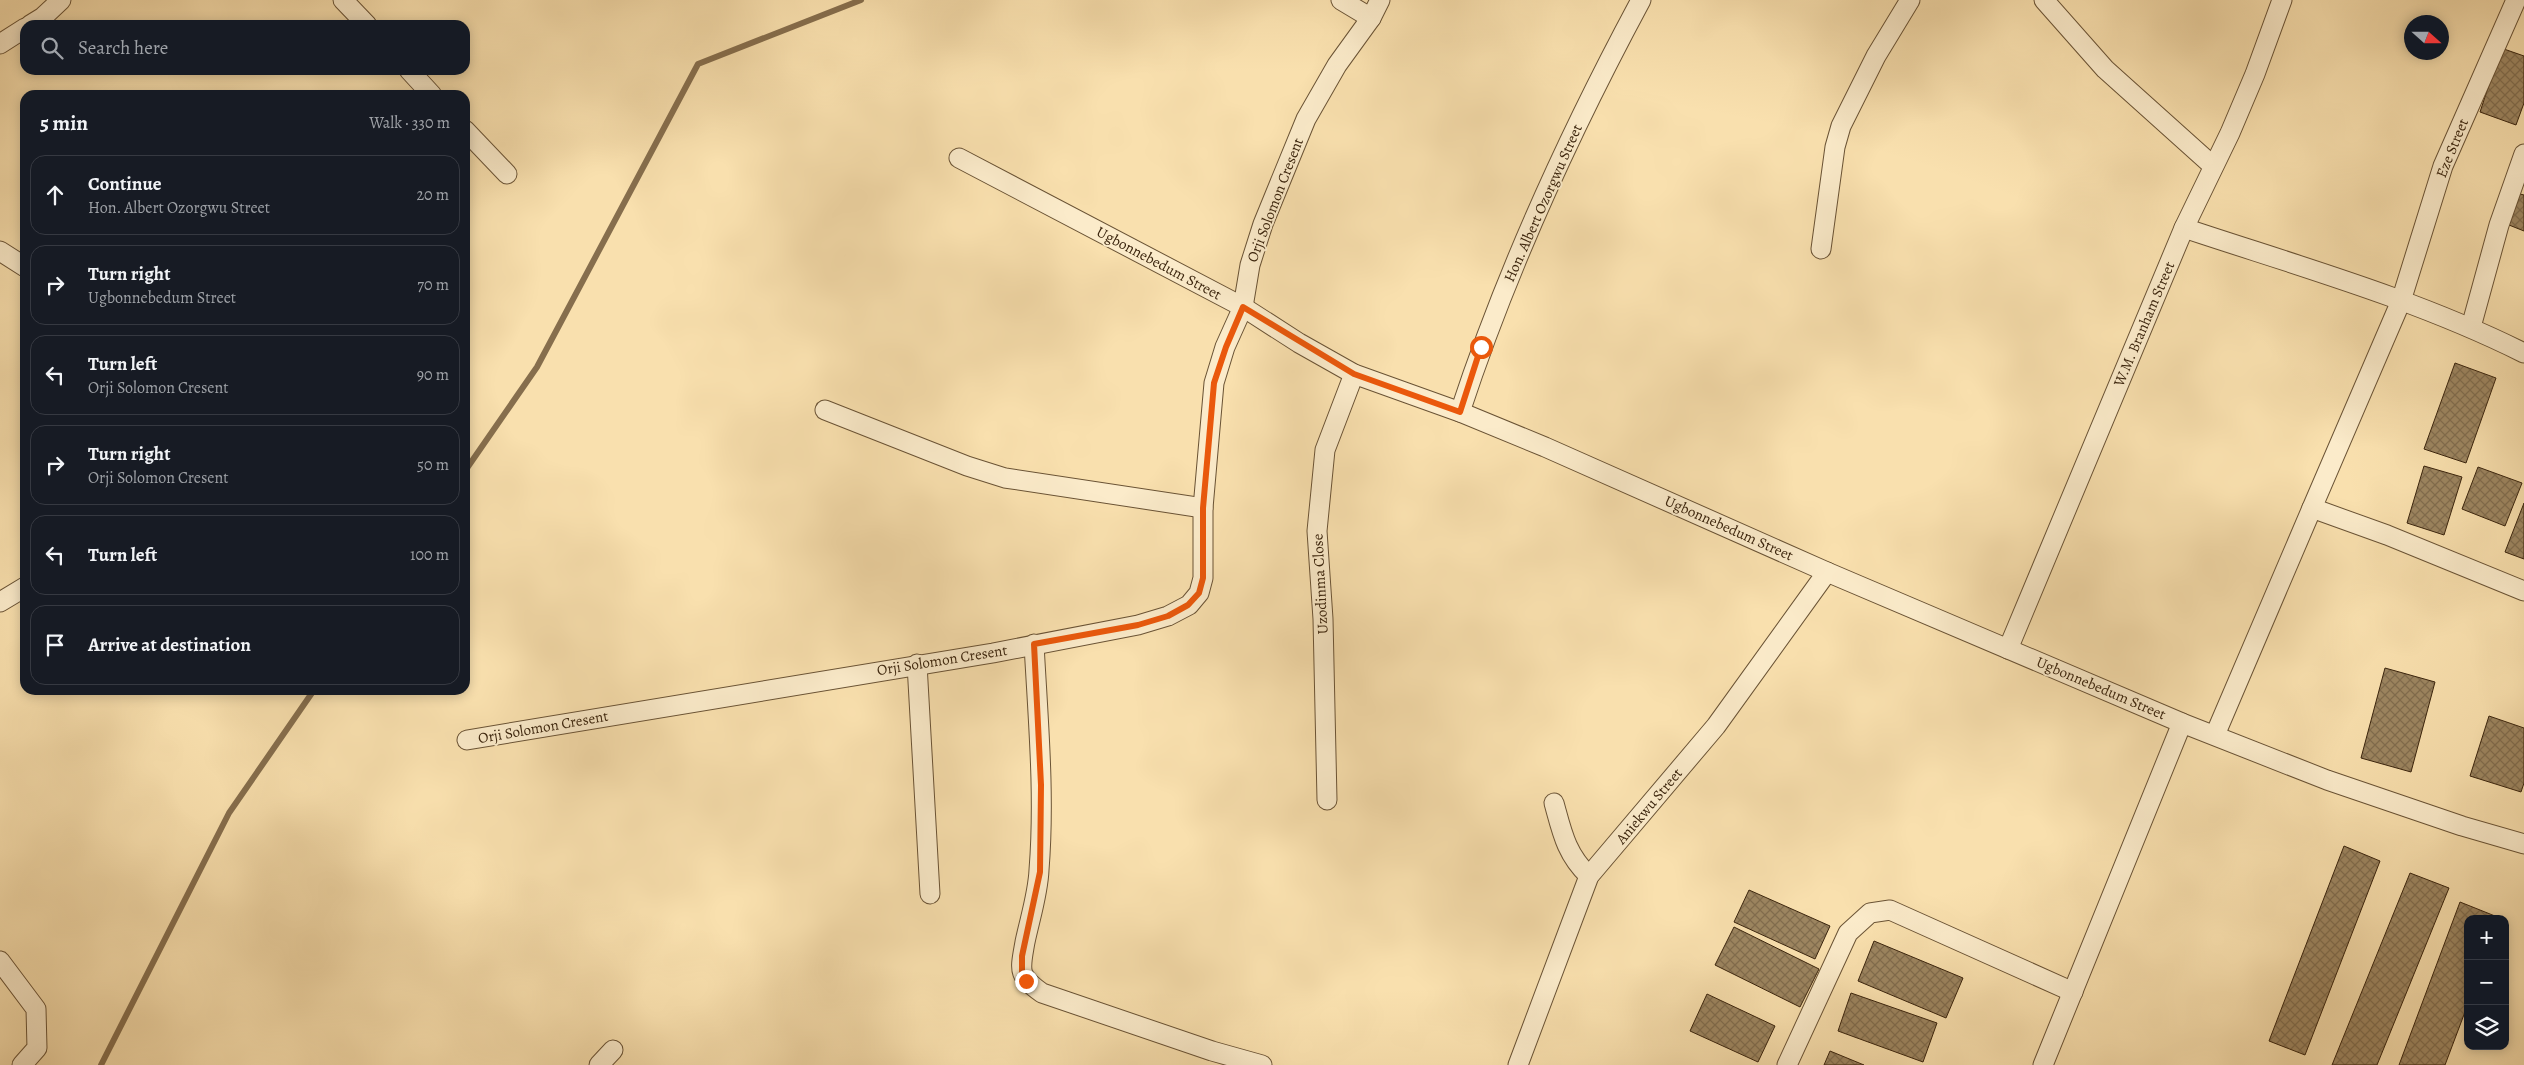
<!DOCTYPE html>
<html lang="en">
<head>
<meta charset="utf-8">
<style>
  :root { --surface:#171b24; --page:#242831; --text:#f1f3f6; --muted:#9ea1a6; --line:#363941 }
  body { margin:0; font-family:Alegreya,serif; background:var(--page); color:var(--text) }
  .controls { position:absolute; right:15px; bottom:15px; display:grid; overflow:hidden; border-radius:10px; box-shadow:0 2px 12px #0003 }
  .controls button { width:45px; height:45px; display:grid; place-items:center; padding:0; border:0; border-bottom:1px solid var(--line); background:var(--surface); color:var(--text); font:25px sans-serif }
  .compass { position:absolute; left:2404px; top:15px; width:45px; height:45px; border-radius:50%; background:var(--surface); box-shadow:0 2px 12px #0003; rotate:111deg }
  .stop { position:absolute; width:15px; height:15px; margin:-11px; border:4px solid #ea580c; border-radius:50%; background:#fff }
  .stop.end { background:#ea580c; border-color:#fff; box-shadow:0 1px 5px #0008 }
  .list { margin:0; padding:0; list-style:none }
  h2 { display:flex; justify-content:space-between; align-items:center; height:65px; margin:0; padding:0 20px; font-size:21px }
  h2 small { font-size:16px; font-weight:400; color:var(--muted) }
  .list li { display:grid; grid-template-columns:32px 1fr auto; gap:15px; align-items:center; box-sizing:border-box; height:80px; margin:0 10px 10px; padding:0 10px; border:1px solid var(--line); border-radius:15px }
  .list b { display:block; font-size:19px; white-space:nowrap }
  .list p { margin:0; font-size:16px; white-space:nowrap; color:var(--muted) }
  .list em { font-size:16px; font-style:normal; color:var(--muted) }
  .icon { flex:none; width:28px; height:28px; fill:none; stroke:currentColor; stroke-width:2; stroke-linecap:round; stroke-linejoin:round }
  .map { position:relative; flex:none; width:2524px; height:1065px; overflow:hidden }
  .search { position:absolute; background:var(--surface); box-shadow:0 2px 12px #0003; left:20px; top:20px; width:450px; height:55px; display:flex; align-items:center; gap:12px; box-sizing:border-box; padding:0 18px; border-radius:15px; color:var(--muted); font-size:19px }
  .panel { position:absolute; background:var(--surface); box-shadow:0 2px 12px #0003; left:20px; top:90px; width:450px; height:605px; border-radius:15px }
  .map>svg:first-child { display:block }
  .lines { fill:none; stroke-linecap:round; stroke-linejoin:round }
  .stream { stroke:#866e4d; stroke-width:6 }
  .building { fill:url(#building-cross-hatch); stroke:#3a240d }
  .street-casing { stroke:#6a5335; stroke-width:21 }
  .street { stroke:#fbebca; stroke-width:19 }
  .route { stroke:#ea580c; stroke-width:6 }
  .labels { text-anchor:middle; stroke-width:4; stroke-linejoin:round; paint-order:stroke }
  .street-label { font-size:15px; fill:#3a240d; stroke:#fbebca }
</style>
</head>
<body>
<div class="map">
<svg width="2524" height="1065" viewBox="0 0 2524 1065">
  <defs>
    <pattern id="building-cross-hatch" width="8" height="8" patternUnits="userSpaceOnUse" patternTransform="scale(1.25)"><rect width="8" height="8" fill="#9d8661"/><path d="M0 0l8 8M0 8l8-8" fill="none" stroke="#816d4e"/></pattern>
  </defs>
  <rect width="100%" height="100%" fill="#f9e0ae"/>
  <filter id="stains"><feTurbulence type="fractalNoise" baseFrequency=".004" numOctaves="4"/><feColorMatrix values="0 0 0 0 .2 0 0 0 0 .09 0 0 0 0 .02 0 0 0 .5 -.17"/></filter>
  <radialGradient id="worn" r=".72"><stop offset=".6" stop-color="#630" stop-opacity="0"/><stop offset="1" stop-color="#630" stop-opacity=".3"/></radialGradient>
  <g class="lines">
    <g class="stream">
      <polyline points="465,471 537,367 698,64 861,0"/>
      <polyline points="101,1065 229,813 314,690"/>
    </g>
  </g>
  <g class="building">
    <polygon points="2501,48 2524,56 2524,103 2516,125 2480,112"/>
    <polygon points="2520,194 2524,195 2524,231 2509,225"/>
    <polygon points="2455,363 2496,378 2466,463 2424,449"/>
    <polygon points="2424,466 2462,477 2444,535 2407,523"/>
    <polygon points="2478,467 2522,483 2505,526 2462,509"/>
    <polygon points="2524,503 2524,559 2505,552"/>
    <polygon points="2385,668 2435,682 2411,772 2361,758"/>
    <polygon points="2489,716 2524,728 2524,783 2521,792 2470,776"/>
    <polygon points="2344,846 2380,861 2305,1055 2269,1041"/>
    <polygon points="2410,873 2449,888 2377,1065 2332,1065"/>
    <polygon points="1749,890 1830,926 1815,959 1734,922"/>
    <polygon points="2460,902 2500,918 2468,919 2468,1004 2445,1065 2399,1065"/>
    <polygon points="1734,927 1819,969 1800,1007 1715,965"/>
    <polygon points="1874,941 1963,978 1946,1018 1858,981"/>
    <polygon points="1851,993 1937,1023 1923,1062 1838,1031"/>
    <polygon points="1707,994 1775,1026 1758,1062 1690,1031"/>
    <polygon points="1830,1051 1864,1065 1824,1065"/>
  </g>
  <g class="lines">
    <defs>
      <g id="street">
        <polyline points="343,0 367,25"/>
        <polyline points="1341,0 1371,18"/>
        <polyline points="2044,0 2105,69 2213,166"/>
        <polyline points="2516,0 2443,166 2401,301 2312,508 2387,535 2524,591"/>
        <polyline points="30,25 43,17 61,0"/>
        <polyline points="0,44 25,28"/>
        <polyline points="409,70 432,95"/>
        <polyline points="465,130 507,174"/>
        <polyline points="959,158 1243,307 1299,343 1354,374 1460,412 1545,447 1827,572 2182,723 2327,780 2462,826 2524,844"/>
        <path d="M2184,228c114,38 232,71 340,125"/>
        <polyline points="1821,249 1835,147 1841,126 1876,56 1910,0"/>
        <polyline points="0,251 25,267"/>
        <polyline points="2471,327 2499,225 2524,154"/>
        <polyline points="825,410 967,466 1005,478 1203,508"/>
        <path d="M1460,412c47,-143 110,-280 181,-412"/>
        <polyline points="0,602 25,587"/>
        <path d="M1034,644c4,75 11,151 5,226 -1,24 -9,48 -14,72 -5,29 -8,33 17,51l170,58 50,14"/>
        <polyline points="2008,649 2184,228 2230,133 2255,74 2282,0"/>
        <polyline points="917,664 930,894"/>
        <polyline points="2215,735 2312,508"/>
        <polyline points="467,740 993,653 1138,625 1168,616 1189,605 1199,593 1203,578 1203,508 1214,383 1225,347 1243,307 1250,265 1263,224 1306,119 1337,65 1371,18 1380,0"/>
        <polyline points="1327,800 1323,619 1317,531 1325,450 1354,374"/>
        <path d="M1554,803c8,29 12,51 35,73"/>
        <polyline points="0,961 36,1009 37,1048 22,1065"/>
        <polyline points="599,1065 613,1050"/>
        <polyline points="1518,1065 1589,876 1716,726 1827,572"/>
        <polyline points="1787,1065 1848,933 1870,913 1890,910 2073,992"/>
        <polyline points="2043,1065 2182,723"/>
      </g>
    </defs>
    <use href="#street" class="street-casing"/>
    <use href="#street" class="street"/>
  </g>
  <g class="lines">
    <polyline class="route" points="1026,981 1022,974 1022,956 1040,872 1041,785 1034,644 1138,625 1168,616 1188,605 1199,593 1203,578 1203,508 1214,383 1226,347 1243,307 1354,374 1460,412 1481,347"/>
  </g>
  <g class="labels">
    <g class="street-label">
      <text transform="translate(2452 148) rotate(-68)" y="5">Eze Street</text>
      <text transform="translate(1275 200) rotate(-69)" y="5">Orji Solomon Cresent</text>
      <text transform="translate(1543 203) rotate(-66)" y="5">Hon. Albert Ozorgwu Street</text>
      <text transform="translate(1159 263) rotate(28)" y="5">Ugbonnebedum Street</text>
      <text transform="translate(2144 324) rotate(-67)" y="5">W.M. Branham Street</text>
      <text transform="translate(1729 528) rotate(24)" y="5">Ugbonnebedum Street</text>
      <text transform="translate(1320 584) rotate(-93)" y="5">Uzodinma Close</text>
      <text transform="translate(942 660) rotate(-9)" y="5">Orji Solomon Cresent</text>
      <text transform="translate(2101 688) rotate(23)" y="5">Ugbonnebedum Street</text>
      <text transform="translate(543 727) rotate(-10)" y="5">Orji Solomon Cresent</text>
      <text transform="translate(1649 806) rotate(-50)" y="5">Aniekwu Street</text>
    </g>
  </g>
  <rect width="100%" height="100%" filter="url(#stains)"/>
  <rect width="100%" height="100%" fill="url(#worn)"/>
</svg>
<div class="controls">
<button>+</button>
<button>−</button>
<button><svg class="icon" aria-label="layers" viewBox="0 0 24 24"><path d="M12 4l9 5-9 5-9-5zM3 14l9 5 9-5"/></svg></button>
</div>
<svg class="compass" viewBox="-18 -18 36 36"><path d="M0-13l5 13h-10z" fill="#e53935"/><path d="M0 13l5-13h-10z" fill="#9ea1a6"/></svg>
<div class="stop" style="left:1481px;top:347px"></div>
<div class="stop end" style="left:1026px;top:981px"></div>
<div class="search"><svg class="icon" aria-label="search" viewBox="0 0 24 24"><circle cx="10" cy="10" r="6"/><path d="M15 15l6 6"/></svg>Search here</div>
<section class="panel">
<h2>5 min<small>Walk · 330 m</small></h2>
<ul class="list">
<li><svg class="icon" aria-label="ahead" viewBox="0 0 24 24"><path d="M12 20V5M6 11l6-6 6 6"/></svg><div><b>Continue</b><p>Hon. Albert Ozorgwu Street</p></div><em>20 m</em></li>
<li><svg class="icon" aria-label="right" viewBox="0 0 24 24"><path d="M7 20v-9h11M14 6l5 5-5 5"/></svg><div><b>Turn right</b><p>Ugbonnebedum Street</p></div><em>70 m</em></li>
<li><svg class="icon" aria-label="left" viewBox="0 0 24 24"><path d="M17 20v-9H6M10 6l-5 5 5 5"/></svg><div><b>Turn left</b><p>Orji Solomon Cresent</p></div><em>90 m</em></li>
<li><svg class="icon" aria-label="right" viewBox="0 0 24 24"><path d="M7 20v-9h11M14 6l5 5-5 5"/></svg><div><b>Turn right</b><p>Orji Solomon Cresent</p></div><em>50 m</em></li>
<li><svg class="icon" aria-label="left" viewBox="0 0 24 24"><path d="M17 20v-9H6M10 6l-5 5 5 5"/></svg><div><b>Turn left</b></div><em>100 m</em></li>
<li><svg class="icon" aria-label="arrive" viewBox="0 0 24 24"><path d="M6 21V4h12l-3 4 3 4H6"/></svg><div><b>Arrive at destination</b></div></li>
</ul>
</section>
</div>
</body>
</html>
